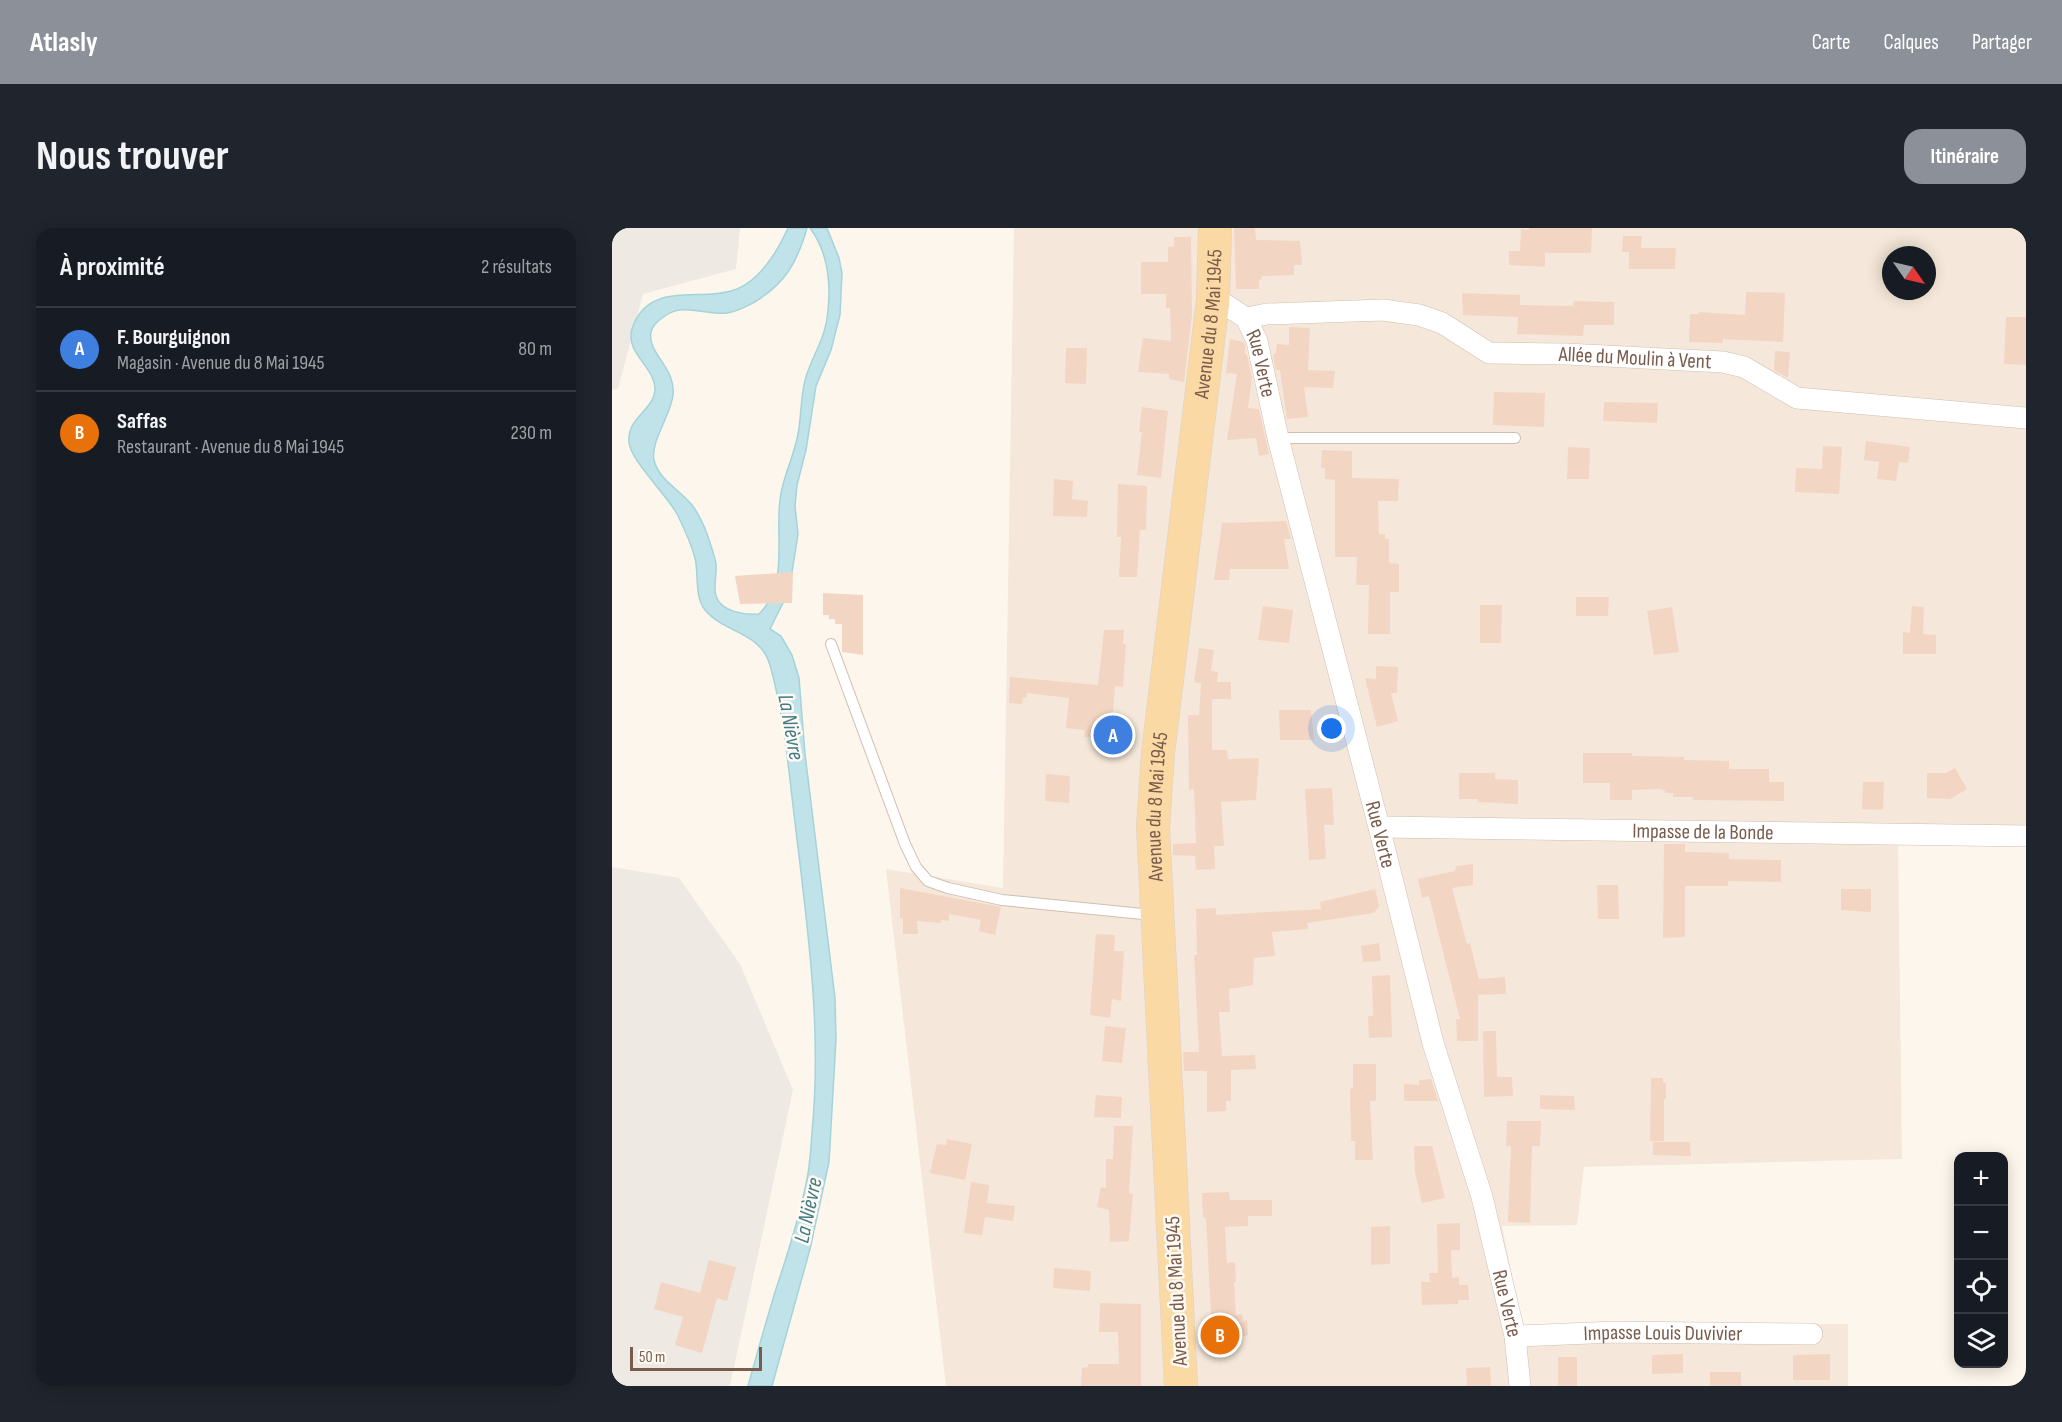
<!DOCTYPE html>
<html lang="fr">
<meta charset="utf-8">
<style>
:root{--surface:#171b24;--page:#20242c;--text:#f1f3f6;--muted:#9ea1a6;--line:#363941;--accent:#8c9099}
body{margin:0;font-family:"Sofia Sans Condensed",sans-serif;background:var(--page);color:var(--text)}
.controls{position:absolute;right:18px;bottom:18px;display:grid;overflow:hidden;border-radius:12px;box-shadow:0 3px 15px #0003}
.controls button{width:54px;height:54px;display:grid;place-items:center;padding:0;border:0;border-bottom:2px solid var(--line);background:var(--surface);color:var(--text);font:30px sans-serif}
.compass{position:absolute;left:1270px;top:18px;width:54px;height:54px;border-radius:50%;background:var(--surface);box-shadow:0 3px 15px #0003;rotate:124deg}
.scale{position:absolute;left:18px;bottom:15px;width:132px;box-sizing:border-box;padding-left:6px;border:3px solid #7a5c4d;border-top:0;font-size:16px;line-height:21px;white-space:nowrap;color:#7a5c4d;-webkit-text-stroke:4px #fffaf3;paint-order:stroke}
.you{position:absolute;left:720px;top:501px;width:21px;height:21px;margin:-15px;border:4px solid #fff;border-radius:50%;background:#1a73e8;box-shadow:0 0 0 9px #1a73e833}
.badge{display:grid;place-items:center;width:39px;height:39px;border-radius:50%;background:var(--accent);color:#fff;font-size:20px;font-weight:700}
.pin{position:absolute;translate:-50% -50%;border:3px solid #fff;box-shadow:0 2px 6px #0006}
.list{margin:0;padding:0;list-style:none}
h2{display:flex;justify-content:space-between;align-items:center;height:78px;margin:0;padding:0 24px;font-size:26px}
h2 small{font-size:20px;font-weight:400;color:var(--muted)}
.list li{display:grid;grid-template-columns:39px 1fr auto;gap:18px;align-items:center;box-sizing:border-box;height:84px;padding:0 24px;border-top:2px solid var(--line)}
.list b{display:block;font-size:22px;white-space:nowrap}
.list p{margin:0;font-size:20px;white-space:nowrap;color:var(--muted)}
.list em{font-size:20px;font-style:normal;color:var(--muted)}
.icon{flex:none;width:33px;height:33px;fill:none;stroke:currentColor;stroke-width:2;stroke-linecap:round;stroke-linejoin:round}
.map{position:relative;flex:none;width:1414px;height:1158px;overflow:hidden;border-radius:18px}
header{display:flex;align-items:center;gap:36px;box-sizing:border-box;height:84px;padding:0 30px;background:var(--accent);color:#fff}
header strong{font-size:28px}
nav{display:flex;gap:33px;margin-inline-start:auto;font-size:21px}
.intro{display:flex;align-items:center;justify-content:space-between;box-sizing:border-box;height:144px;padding:0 36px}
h1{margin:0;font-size:42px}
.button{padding:15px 27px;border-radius:18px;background:var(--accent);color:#fff;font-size:21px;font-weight:700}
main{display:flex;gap:36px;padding:0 36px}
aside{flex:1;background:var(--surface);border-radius:18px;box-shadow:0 3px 15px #0003}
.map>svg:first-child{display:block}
</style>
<header>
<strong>Atlasly</strong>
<nav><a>Carte</a><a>Calques</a><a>Partager</a></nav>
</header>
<div class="intro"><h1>Nous trouver</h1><a class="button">Itinéraire</a></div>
<main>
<aside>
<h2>À proximité<small>2 résultats</small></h2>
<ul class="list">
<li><span class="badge" style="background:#3f7fe0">A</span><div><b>F. Bourguignon</b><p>Magasin · Avenue du 8 Mai 1945</p></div><em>80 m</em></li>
<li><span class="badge" style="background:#e8710a">B</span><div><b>Saffas</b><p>Restaurant · Avenue du 8 Mai 1945</p></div><em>230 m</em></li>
</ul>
</aside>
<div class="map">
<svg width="1414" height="1158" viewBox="0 0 1414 1158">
<rect width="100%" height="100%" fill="#fdf6ec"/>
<path fill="#f5e8da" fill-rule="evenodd" d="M402,0H1414V614L1286,612L1290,931L972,939L965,997L890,998L910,1098L1236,1096V1158H334L274,641L391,660ZM1279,27H1315V63H1279Z"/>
<g fill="#efe9e4">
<polygon points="0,0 128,0 124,41 31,66 6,161 0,162"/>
<polygon points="0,639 67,650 128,736 181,862 118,1158 0,1158"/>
</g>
<path fill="#bfe3e8" stroke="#a5d3da" stroke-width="1.5" d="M176,0H195C185,35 173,56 141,75C133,79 124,84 115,85C93,88 70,73 50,90C45,94 40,98 39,104C35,126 64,139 61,167C59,187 38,214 42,232C46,251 68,262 80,277C89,289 95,304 99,318C101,324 103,330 104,336C105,346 101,358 104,368C109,384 133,387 147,386C177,357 163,309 168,272C170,250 182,229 186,206C190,186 188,162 196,143C204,121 214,108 216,83C219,54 216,24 198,0H215L227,30L230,45L228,87L219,122L204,158L194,222L185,257L183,278L186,306L177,363L158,401L169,408L180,427L187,450L193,526L223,770L224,811L217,934L198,1021L160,1158H136C145,1126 154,1093 164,1061C176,1025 188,988 195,951C198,936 199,920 200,904C210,804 196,702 184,603C177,547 173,491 158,437C149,404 112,405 93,382C82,368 87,346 83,330C79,315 72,300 65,286C55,267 18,232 17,214C15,189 42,182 43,162C43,138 13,126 20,101C36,51 89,75 125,61C149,51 166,22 176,0Z"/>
<g fill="#f3d5c3">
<polygon points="622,0 643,0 644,12 688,13 690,37 682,37 682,47 650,48 650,51 647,52 647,61 624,61"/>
<polygon points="917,0 980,0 979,25 933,25 933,39 897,37 897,23 908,23 909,1 917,2"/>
<polygon points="1011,8 1030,8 1029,20 1064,20 1063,41 1017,41 1017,24 1010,24"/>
<polygon points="562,9 579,9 580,87 572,154 557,151 557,146 526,144 531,110 559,113 558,80 554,80 554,66 529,66 529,34 556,34 556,19 562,18"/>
<polygon points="1134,64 1173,65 1171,114 1111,111 1111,115 1077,114 1078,86 1087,86 1087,84 1133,87"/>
<polygon points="850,65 908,67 908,77 961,78 962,73 1002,74 1002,97 972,97 971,108 905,106 906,89 851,87"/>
<polygon points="1394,89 1414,89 1414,137 1392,136"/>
<polygon points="677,99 698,100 696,142 723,143 721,160 692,159 696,189 675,191 668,142 664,142 661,129 662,125 664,125 665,116 677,117"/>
<polygon points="618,111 631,114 633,117 633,126 635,127 640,150 636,180 647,181 657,226 647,228 644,210 615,212 625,146 614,145"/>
<polygon points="454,120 475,120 474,156 453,155"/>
<polygon points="1163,123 1178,124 1176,150 1162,142"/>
<polygon points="882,164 933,165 932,199 881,197"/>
<polygon points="992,174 1046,175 1045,195 991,193"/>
<polygon points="530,179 556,183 549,250 525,247 530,204 527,204"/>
<polygon points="1254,213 1298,219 1296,235 1287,234 1284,253 1265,251 1267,234 1252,232"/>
<polygon points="1211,218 1230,219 1227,266 1183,264 1184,240 1210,241"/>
<polygon points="956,219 978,220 977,251 955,251"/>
<polygon points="710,222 740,223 740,250 787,251 786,273 766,273 767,306 773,306 773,311 777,311 777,335 787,336 787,364 778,364 778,406 756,406 757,357 744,357 745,329 723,329 723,252 713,251 713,240 709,240"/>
<polygon points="442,251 461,253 460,271 476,273 475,289 441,288"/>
<polygon points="506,256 535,258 534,302 528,302 525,349 507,349 509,309 505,309"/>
<polygon points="674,293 679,311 672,311 677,341 618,341 617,352 602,352 610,295"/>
<polygon points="181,344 180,375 128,376 123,348"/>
<polygon points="211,365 251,367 251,427 230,424 230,396 223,396 223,391 217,391 217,387 211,387"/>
<polygon points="964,369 997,369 996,388 964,388"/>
<polygon points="868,377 890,377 889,415 868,415"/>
<polygon points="651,378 681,382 677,415 646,412"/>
<polygon points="1300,378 1312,379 1311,406 1324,407 1324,426 1291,426 1291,404 1298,405"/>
<polygon points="1060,379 1067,424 1042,427 1035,383"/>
<polygon points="492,402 512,402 511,416 514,416 511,459 503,458 498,522 483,521 484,510 472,509 473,502 454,500 457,470 415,465 414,470 411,470 410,476 397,475 398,449 486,457"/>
<polygon points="587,420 602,422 599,443 606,444 605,454 619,454 619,471 600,471 600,522 615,522 616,531 647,530 644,572 609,574 612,618 602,618 603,641 584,642 583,628 561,627 561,616 584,615 582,561 577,562 576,487 587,487 589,455 582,454"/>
<polygon points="764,438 786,439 785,465 779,465 786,493 765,499 753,450 764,451"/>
<polygon points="667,482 699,482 702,512 668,512"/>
<polygon points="971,525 1020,525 1020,528 1072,529 1072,532 1117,533 1117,541 1157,541 1157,554 1172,554 1172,573 1081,572 1081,569 1061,569 1061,565 1053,565 1053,563 1049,561 1020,562 1020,572 998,572 998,555 971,555"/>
<polygon points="1343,540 1355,561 1338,571 1315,570 1315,545 1334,545"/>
<polygon points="847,545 883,545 883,551 906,552 906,576 866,574 866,571 847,571"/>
<polygon points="434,546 458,548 457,575 433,573"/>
<polygon points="1251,554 1272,554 1271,582 1250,581"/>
<polygon points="720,560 722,597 712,597 714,631 697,632 693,561"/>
<polygon points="1052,616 1073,616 1073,624 1117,625 1117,631 1169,632 1169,654 1116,653 1116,658 1073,658 1073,709 1051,710"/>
<polygon points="861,636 861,657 840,660 855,716 858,715 867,751 893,749 894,766 866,767 866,813 845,813 844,791 848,791 817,668 810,670 806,651 843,643 844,638"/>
<polygon points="985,657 1006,657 1007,691 986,691"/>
<polygon points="288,660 389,679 383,707 367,703 369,692 337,686 337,693 329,692 329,695 305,693 306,706 291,706 291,690 288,690"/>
<polygon points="763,661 767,678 762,685 695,695 696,701 660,704 663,728 642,730 641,757 617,761 618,784 607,784 610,828 643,827 644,841 619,842 619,873 614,873 614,883 595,884 595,843 572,843 571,824 587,824 582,727 585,727 584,681 604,680 604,687 709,681 708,674"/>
<polygon points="1229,661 1259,661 1259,684 1229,682"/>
<polygon points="484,706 503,707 502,723 512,723 509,773 500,771 498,790 478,787"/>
<polygon points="767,715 769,733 751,734 749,718"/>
<polygon points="778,747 780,809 757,810 756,788 761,788 760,748"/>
<polygon points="493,798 514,800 510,835 490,833"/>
<polygon points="871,803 884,803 885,849 900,849 901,868 872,869"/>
<polygon points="741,836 764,836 764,873 758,873 761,932 743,932 743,913 739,913 738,861 741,860"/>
<polygon points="1039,850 1051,850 1051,855 1054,855 1054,871 1052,871 1052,913 1038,913"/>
<polygon points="819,851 826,873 792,873 792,856 807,857 807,852"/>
<polygon points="484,867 510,869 509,890 482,889"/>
<polygon points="928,867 962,868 963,882 928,881"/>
<polygon points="895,893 929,893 928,918 920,918 918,995 896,994 899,918 894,918"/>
<polygon points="502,898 521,898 517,965 521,966 517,1013 498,1014 497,982 485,979 489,959 494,960 494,931 501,931"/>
<polygon points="335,911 360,916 353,952 318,945 325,916 334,917"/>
<polygon points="1041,914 1078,914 1079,928 1041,927"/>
<polygon points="802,918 820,918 833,970 810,975 803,944"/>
<polygon points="359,954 377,957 375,975 403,978 401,993 373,989 370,1007 352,1005"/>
<polygon points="617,964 618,972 660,972 660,988 636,988 636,998 613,999 615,1035 623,1034 624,1054 622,1054 624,1087 630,1086 631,1093 635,1092 636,1107 619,1111 619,1125 601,1127 594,990 591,990 590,965"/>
<polygon points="848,995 848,1022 839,1022 840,1050 847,1049 847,1057 856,1057 857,1072 846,1072 846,1076 810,1077 809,1054 818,1054 817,1045 826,1045 825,996"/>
<polygon points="778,998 778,1036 759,1037 759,999"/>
<polygon points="97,1032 124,1039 115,1073 105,1070 90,1125 63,1117 71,1089 42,1081 49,1054 88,1065"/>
<polygon points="442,1040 479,1043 478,1063 441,1060"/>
<polygon points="488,1075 529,1076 529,1158 469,1158 470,1140 476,1139 476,1136 507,1136 506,1104 487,1104"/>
<polygon points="1071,1126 1071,1145 1040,1146 1040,1127"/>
<polygon points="1218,1126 1218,1152 1181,1152 1181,1127"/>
<rect x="946" y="1129" width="19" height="29"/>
<polygon points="878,1139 879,1158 855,1158 854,1140"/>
<rect x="1098" y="1144" width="31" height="14"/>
</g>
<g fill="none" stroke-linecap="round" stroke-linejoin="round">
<g stroke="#d1beb0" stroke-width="12">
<g id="lane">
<polyline points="666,210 903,210"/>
<polyline points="219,416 293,616 304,639 316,653 336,660 390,672 541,687"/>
</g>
</g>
<g stroke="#d1beb0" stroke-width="22">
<g id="street">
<path id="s1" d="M601,72L614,77L634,90L645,113L666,210L767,599L821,815L870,969L903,1108L908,1158"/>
<path id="s2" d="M634,90L655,86L771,82L807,87L830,95L877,125L954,126L1111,134L1132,139L1185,170L1414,190"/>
<path id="s3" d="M767,599L1414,608"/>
<path id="s4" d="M903,1108L1003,1104L1200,1106"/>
</g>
</g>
<g stroke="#dad1cd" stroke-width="34">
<g id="primary">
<path id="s5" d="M569,1158L541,599L546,525L601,72L603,0"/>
</g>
</g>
<use href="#lane" stroke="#fff" stroke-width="10"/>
<use href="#street" stroke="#fff" stroke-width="21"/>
<use href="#primary" stroke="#fbd9a5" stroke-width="33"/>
</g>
<g text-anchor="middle" stroke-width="5" stroke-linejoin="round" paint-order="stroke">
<g font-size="21" fill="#7a5c4d" stroke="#fffaf3">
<text dy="7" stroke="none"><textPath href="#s5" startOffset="1066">Avenue du 8 Mai 1945</textPath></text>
<text dy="7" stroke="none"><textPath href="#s2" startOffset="400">Allée du Moulin à Vent</textPath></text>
<text dy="7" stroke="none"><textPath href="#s1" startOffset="86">Rue Verte</textPath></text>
<text dy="7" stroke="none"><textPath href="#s5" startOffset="580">Avenue du 8 Mai 1945</textPath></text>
<text dy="7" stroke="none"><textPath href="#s3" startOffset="324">Impasse de la Bonde</textPath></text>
<text dy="7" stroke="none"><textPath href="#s1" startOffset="572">Rue Verte</textPath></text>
<text transform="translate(564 1063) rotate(-93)" y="7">Avenue du 8 Mai 1945</text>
<text dy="7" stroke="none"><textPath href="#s1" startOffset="1058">Rue Verte</textPath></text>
<text dy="7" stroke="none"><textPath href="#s4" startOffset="148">Impasse Louis Duvivier</textPath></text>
</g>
<g font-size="22" font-style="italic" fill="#437c86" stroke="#fffaf3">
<text transform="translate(180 499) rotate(80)" y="8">La Nièvre</text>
<text transform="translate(195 982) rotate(-78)" y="8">La Nièvre</text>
</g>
</g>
</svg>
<div class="controls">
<button>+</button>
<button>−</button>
<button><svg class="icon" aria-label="locate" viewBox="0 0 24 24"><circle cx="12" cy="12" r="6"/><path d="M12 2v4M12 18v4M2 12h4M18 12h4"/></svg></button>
<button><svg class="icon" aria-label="layers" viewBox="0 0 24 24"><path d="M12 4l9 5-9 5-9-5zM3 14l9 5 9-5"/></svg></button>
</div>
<svg class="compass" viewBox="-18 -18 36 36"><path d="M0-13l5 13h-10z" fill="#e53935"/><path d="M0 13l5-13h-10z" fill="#9ea1a6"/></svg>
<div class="scale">50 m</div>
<div class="you"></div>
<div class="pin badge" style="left:501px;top:507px;background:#3f7fe0">A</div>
<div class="pin badge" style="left:608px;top:1107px;background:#e8710a">B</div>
</div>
</main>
